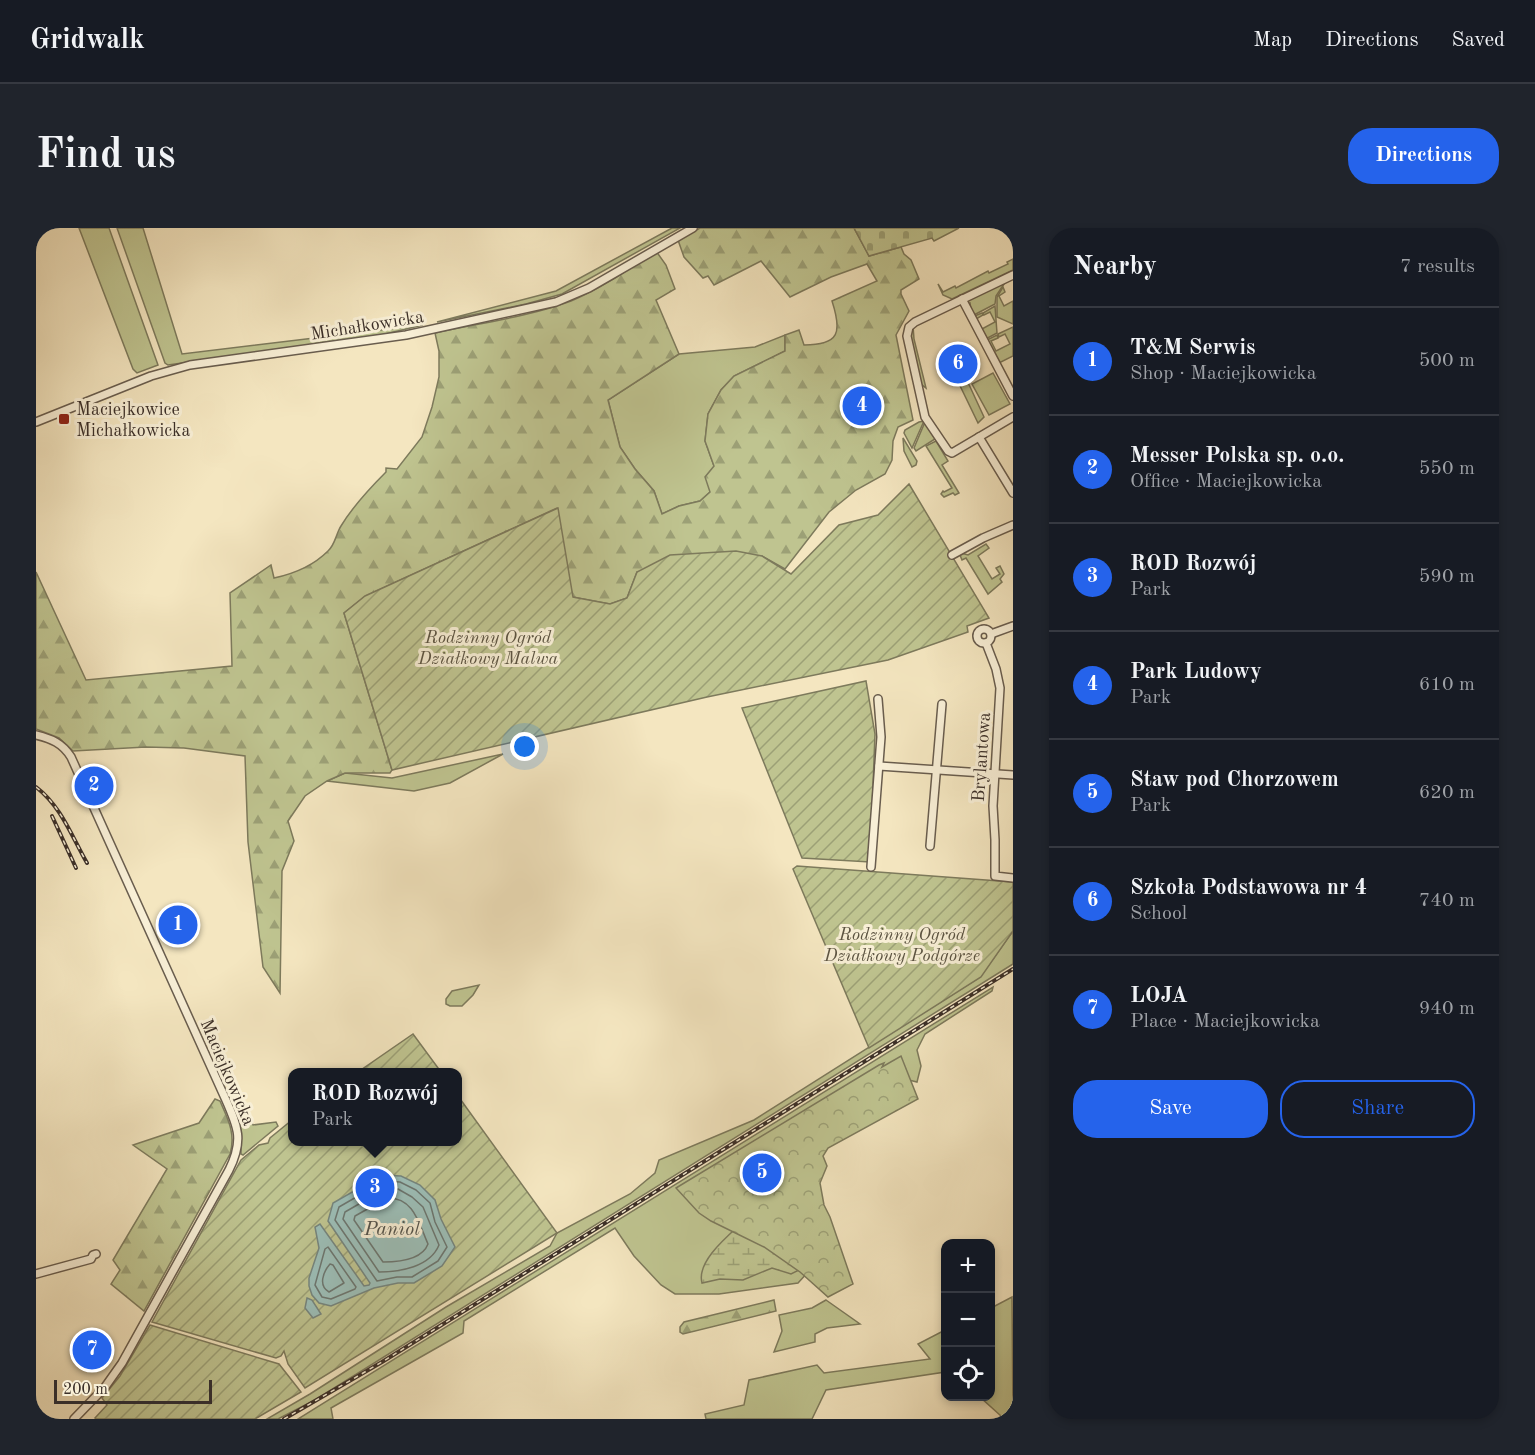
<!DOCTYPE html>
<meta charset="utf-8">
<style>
:root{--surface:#171b24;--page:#20242c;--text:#f1f3f6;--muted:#9ea1a6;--line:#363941;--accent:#2563eb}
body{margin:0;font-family:"Old Standard TT",serif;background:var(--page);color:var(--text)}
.controls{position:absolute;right:18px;bottom:18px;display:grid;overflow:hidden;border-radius:12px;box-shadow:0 3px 9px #0003}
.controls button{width:54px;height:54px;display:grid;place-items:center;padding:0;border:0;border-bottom:2px solid var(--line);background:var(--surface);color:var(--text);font:30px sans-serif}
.scale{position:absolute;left:18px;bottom:15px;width:158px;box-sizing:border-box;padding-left:6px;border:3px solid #3b2f28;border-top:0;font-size:16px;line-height:21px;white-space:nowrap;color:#3b2f28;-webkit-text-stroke:4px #f8efd6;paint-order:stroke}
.you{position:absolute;left:489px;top:519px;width:21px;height:21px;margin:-15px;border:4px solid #fff;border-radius:50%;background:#1a73e8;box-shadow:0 0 0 9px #1a73e833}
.badge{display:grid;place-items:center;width:39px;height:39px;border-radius:50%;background:var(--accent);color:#fff;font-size:20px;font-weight:700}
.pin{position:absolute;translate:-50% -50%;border:3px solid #fff;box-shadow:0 2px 6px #0006}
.popup{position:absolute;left:252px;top:840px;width:174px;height:78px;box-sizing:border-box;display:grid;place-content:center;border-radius:12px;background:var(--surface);filter:drop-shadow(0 2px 4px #0005);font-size:20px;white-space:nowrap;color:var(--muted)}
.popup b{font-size:22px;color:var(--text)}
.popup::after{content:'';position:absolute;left:50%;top:100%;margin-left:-12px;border:12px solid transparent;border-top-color:var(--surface)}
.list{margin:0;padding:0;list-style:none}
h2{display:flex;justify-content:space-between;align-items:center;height:78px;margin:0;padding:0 24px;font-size:26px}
h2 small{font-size:20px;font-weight:400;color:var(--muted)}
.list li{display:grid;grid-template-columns:39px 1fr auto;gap:18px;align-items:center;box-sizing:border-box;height:108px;padding:0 24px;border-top:2px solid var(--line)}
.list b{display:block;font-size:22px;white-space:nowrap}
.list p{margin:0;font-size:20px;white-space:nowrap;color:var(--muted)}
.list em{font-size:20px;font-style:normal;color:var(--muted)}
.actions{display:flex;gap:12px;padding:18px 24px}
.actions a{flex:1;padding:14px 0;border:2px solid var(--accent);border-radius:24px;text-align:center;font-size:21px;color:var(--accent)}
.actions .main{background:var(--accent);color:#fff}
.icon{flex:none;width:33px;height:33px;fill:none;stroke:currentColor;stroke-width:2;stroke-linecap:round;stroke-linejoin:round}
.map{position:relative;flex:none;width:977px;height:1191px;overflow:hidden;border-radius:24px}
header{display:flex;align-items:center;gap:36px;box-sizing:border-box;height:84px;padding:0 30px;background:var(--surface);border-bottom:2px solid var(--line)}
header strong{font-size:28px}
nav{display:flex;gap:33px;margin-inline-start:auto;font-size:21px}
.intro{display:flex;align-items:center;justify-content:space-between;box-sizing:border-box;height:144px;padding:0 36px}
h1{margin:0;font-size:42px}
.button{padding:15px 27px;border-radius:24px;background:var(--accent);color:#fff;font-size:21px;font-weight:700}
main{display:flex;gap:36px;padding:0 36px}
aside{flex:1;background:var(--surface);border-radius:24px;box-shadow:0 3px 9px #0003}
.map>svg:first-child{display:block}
</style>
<header>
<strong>Gridwalk</strong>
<nav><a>Map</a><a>Directions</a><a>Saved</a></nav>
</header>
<div class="intro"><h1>Find us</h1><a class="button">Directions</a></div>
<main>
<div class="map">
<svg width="977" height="1191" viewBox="0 0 977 1191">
<defs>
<pattern id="forest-firs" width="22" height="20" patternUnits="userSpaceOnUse" patternTransform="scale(1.5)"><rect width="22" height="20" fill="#bfc490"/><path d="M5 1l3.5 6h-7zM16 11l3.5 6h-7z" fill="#9ca076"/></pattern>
<pattern id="wetland-marsh" width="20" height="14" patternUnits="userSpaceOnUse" patternTransform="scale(1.5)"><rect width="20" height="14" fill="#bfc490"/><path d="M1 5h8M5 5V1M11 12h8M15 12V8" fill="none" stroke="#9ca076"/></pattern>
<pattern id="cemetery-stones" width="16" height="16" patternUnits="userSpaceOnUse" patternTransform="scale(1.5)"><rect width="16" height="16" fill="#bfc490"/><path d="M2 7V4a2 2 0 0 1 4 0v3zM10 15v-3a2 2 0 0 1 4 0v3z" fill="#9ca076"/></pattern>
<pattern id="park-crowns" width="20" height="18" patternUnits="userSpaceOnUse" patternTransform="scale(1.5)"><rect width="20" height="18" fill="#bfc490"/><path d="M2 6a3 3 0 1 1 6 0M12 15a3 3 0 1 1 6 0" fill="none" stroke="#9ca076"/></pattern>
<pattern id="garden-furrows" width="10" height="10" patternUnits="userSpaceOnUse" patternTransform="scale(1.5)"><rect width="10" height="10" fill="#bfc490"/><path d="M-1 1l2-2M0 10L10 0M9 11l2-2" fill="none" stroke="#9ca076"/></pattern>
</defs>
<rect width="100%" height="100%" fill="#f4e6c0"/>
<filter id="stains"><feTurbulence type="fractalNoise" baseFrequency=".00333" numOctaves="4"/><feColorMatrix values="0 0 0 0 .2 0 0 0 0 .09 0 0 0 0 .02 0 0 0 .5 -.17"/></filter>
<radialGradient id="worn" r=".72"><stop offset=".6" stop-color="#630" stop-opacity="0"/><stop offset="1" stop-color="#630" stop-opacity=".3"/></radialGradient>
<g fill="#bfc490" stroke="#7d7a5c" stroke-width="1.5">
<polygon points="43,0 73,0 122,137 101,145 97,141"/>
<polygon points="81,0 107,0 146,126 387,97 345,107 132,137 129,135"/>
<polygon points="636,0 644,0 526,66 490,76 401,94 520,63"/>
<polygon points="977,31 977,42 916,71 907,67 902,56 907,64 919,58 920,60 952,43 953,45 972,36 971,34"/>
<polygon points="970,53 960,68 959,76 936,88 934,75 930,76 933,71"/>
<polygon points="967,59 969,64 963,68 968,78 977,73 977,96 961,89 961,69"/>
<polygon points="959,78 961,105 948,112 936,89 946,85 947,87 940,91 946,101 959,94 954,84 948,87 947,85"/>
<polygon points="877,98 878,111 890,160 885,156 873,111"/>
<polygon points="977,99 977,128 961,136 949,113 961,107 962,110 955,113 960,123 974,116 969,106 963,109 962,106"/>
<polygon points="749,107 749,123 698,148 685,162 672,186 669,213 678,238 674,264 664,273 643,278 626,286 618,263 599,241 584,219 572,172 643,126 719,119"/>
<polygon points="923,135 948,189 942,195 915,139"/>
<polygon points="957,145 974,176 953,187 936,156"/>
<polygon points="888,193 876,220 868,205 869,202 883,194"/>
<polygon points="889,194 899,211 880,223 878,220"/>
<polygon points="867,210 881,233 880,237 876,239 868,223"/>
<polygon points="900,213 912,233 906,237 923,265 919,267 917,265 908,269 905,266 907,263 908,264 916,260 890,218"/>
<polygon points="950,316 953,320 942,328 956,351 964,346 960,340 964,338 968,346 964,351 966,354 952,366 930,330 926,332 924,327 925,325 932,327"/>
<polygon points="467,526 414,555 378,563 291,553 309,545 356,550"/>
<polygon points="977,703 977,736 279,1172 242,1191 231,1191 274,1166 410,1079 514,1018 521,1005 594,966 619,945 623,932 718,892 944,749"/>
<polygon points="443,757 437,767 426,778 414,778 410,776 410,771 416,763"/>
<polygon points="957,759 956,763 889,806 881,822 885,838 881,854 873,852 673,954 784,1031 762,1055 683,1066 639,1066 625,1057 598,1028 579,1000 428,1093 427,1105 295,1180 297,1191 262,1191"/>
<polygon points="201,864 217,897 240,894 242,898 207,927 205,926 205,903 193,870"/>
<polygon points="976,1069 977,1191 962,1191 965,1188 944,1169 954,1168 955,1080"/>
<polygon points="790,1072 824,1096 791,1100 779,1106 779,1114 738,1124 746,1103 743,1087 776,1080"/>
<polygon points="909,1102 909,1144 790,1162 776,1191 670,1191 669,1186 708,1177 713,1152 781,1137 788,1145 894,1131 882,1116"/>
</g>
<g fill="url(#forest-firs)" stroke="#7d7a5c" stroke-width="1.5">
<path d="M664,0H818L833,28L865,19L868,26L875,32L883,51L865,62V66L873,83L860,107L877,192L862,199L857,213L856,232L849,246L820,262L793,284L749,341L726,328L601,344L591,370L574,376L536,369L521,280L330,368L308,385L356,542L354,545H309L291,553L269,568L252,593L258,613L246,643L244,765L227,739L212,614L209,528L148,520L110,519L37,523L23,510L0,501V344L50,452L196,438L194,365L235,337L238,350C257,346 278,337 292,323C299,317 300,306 305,298C317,278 333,261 350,244V240L361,241L386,209L396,179L403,149V123L399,105C444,95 492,89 535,73C565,61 593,41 620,23L630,37L639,61L620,72L643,126L572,172L584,219L599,241L618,263L626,286L643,278L664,273L674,264L669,249L678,238L669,213L672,186L685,162L698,148L749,123V107L763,102L768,117C804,117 806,104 796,73L841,53L831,36L795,49L754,69L725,33L678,57L672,48L667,50L648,29L642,12Z"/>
<path d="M179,871L184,873C192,891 200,906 194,926L108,1083L75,1056L84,1042L77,1032L131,941L97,917L163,895Z"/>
<polygon points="738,1072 740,1083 647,1106 644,1104 644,1099 648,1094"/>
</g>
<path fill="url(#wetland-marsh)" stroke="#7d7a5c" stroke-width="1.5" d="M708,993L769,1039L755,1046L736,1040L707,1052L684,1051L666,1055C660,1033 693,1007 708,993Z"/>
<polygon fill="url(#cemetery-stones)" stroke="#7d7a5c" stroke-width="1.5" points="818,0 923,0 898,13 896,10 833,28"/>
<polygon fill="url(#park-crowns)" stroke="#7d7a5c" stroke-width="1.5" points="865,828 882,871 792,920 787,928 791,938 784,955 788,977 794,989 817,1056 792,1069 764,1044 728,1019 675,993 663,985 640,960 843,837 848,835 846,839"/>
<g fill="url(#garden-furrows)" stroke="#7d7a5c" stroke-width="1.5">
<polygon points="873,256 953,390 931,398 932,404 852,432 671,469 356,542 308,385 329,368 522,280 537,369 574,376 591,370 601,344 634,327 700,323 726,328 755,346 803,297 842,287"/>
<polygon points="830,453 839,506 834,634 766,630 706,480"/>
<polygon points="761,638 977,654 977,703 945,749 833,820 757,641"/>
<polygon points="377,806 405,844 322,844"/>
<polygon points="422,868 521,1005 269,1160 252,1136 248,1123 245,1128 240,1130 116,1094 205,932 223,917 232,915 234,910 256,892 256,914 422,914"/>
<polygon points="114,1097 243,1136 265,1164 219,1191 60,1191 59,1190 71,1177 66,1170 84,1148"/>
</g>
<g fill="#9cbeb7" stroke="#75857e" stroke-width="1.5">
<polygon points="346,947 365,948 384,957 399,972 405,991 419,1019 406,1038 378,1055 362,1055 338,1060 295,1078 283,1075 276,1067 273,1058 273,1050 283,1020 279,999 284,996 328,1058 333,1057 334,1055 292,993 297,975"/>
<polygon points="271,1070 276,1072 285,1086 277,1090 269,1080"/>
</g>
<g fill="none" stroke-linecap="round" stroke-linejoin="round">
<g stroke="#6c7670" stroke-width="1.5">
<polygon points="348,953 364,954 380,962 394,975 399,994 411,1019 402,1033 376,1049 361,1049 341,1053 299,992 303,979"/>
<path d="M349,961H362L376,969L387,979L403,1017C394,1039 364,1044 343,1044L307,991L309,984Z"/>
<path d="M351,970C378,969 383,996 392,1016C386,1032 361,1034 347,1034L318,992L319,988Z"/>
<polygon points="292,1019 320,1059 319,1061 295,1071 286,1069 279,1057 289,1021"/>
<path d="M294,1036L297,1037L308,1055L293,1064C282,1058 287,1044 294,1036Z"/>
</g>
<g stroke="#695d4e" stroke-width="10">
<g id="minor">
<polyline points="977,47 879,94 873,99 871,108 889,189 912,223 916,225 977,189"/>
<polyline points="926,71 977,168"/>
<polyline points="0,194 115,148 154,137 370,107 520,74 553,60 657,0"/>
<polyline points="943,209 977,265"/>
<polyline points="916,327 947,310 977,297"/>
<circle cx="948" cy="408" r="7"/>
<polyline points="955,406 977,398"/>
<polyline points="950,415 960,441 964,460 957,578 959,612 959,648 977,650"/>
<path d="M0,507C16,511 26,515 35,529L189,870C202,899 208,912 193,942L86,1135L69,1159L38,1191"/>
<polyline points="843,538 977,547"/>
<polyline points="894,618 906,476"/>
<polyline points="835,639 845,509 842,471"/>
<polyline points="0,1046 55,1031 57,1027 60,1026"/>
</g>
</g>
<use href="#minor" stroke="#f8efd6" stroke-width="7"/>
<g stroke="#3b2f28" stroke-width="4">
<g id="rail">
<path d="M0,559C25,578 36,609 51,635"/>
<polyline points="16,588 40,640"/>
<polyline points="248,1191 346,1134 977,741"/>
</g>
</g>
<use href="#rail" stroke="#f8efd6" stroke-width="1.5" stroke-dasharray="4.5" stroke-linecap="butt"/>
</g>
<rect fill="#8f2418" stroke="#f8efd6" stroke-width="2" x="22" y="185" width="12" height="12" rx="3"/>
<g text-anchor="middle" stroke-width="6" stroke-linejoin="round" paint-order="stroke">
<g font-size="18" fill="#3b2f28" stroke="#f8efd6">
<text transform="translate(331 97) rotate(-9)" y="6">Michałkowicka</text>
<text transform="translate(945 529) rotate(-86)" y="6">Brylantowa</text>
<text transform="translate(192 844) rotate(67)" y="6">Maciejkowicka</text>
</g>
<g font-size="18" fill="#3b2f28" stroke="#f8efd6" text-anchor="start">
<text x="40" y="187">Maciejkowice<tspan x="40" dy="21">Michałkowicka</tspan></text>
</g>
<g font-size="18" font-style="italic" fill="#5c5442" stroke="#f8efd6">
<text x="452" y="415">Rodzinny Ogród<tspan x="452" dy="21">Działkowy Malwa</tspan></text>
<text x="866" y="712">Rodzinny Ogród<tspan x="866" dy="21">Działkowy Podgórze</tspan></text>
</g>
<g font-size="20" font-style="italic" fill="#53534c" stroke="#f8efd6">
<text x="356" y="1007">Paniol</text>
</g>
</g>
<rect width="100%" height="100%" filter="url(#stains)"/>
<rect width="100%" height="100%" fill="url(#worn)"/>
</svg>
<div class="controls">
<button>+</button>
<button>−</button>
<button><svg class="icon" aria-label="locate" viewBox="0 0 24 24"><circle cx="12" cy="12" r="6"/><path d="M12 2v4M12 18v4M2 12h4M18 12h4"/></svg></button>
</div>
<div class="scale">200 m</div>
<div class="you"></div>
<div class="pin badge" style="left:142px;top:697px">1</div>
<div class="pin badge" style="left:58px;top:558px">2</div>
<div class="pin badge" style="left:339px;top:960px">3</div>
<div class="popup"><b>ROD Rozwój</b>Park</div>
<div class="pin badge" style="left:826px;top:178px">4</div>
<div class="pin badge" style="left:726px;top:945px">5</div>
<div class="pin badge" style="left:922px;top:136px">6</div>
<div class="pin badge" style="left:56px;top:1122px">7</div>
</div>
<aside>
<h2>Nearby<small>7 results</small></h2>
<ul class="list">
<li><span class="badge">1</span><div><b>T&amp;M Serwis</b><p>Shop · Maciejkowicka</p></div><em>500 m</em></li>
<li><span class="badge">2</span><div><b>Messer Polska sp. o.o.</b><p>Office · Maciejkowicka</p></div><em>550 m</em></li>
<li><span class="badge">3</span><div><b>ROD Rozwój</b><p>Park</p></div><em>590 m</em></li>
<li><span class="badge">4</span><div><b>Park Ludowy</b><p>Park</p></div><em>610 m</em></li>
<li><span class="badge">5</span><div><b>Staw pod Chorzowem</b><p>Park</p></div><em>620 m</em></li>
<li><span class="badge">6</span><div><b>Szkoła Podstawowa nr 4</b><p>School</p></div><em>740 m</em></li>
<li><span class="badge">7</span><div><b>LOJA</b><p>Place · Maciejkowicka</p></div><em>940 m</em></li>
</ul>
<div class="actions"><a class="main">Save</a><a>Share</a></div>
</aside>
</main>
